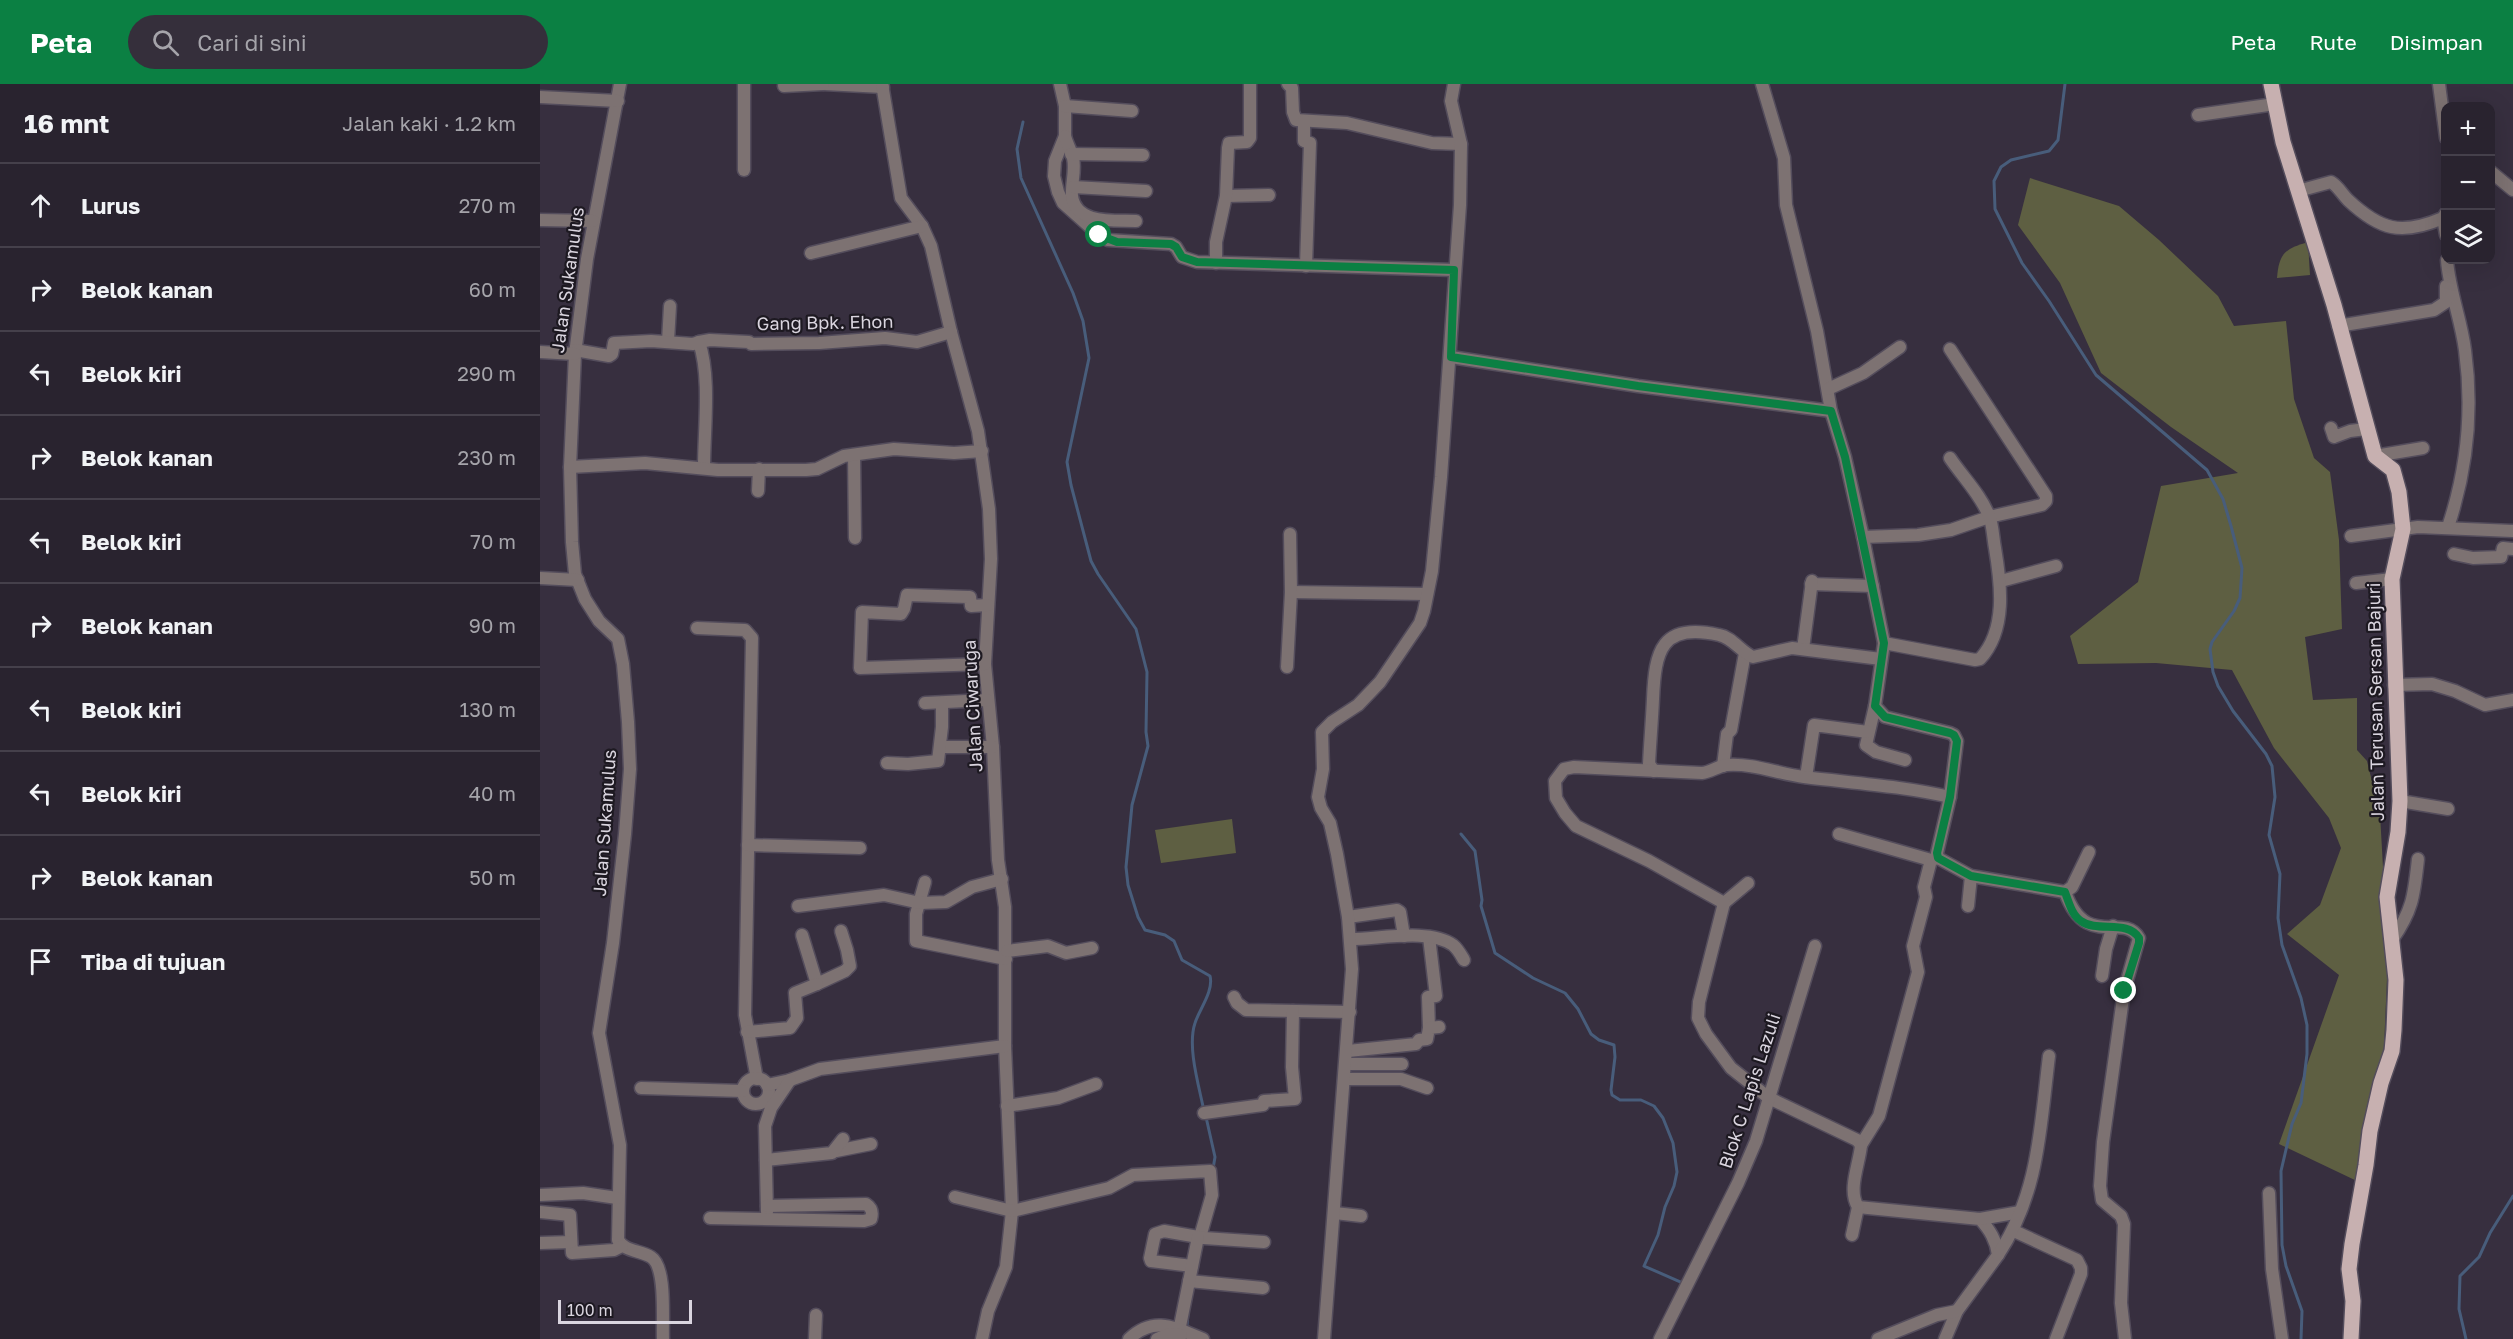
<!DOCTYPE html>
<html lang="id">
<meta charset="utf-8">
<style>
:root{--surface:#29232f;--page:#352f3b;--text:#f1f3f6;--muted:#a5a4aa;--line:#45404b;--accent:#0b8043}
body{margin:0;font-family:"Golos Text",sans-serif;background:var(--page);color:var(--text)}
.controls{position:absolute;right:18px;top:18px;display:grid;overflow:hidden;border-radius:12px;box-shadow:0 6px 24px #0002}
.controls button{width:54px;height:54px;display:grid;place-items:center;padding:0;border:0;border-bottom:2px solid var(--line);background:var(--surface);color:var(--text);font:30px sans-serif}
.scale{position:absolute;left:18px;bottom:15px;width:134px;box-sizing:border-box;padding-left:6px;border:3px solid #dad5df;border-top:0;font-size:16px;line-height:21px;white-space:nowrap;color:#dad5df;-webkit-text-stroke:4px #1d1921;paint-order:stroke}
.stop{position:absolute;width:18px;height:18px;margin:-14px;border:4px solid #0b8043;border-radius:50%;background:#fff}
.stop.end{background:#0b8043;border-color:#fff;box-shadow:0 2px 6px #0008}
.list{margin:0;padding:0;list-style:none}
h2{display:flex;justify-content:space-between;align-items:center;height:78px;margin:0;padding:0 24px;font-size:26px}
h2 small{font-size:20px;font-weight:400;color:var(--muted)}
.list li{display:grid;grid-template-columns:39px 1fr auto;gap:18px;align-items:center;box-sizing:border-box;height:84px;padding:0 24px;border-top:2px solid var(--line)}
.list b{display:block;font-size:22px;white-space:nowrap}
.list em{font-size:20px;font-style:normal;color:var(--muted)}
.icon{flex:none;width:33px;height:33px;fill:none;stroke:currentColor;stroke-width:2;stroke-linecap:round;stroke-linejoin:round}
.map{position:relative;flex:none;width:1973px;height:1255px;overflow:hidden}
header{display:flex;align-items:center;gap:36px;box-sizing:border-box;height:84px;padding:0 30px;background:var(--accent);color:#fff}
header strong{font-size:28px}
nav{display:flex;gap:33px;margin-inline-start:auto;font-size:21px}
.search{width:420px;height:54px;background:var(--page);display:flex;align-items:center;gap:15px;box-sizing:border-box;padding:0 21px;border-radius:33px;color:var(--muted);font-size:22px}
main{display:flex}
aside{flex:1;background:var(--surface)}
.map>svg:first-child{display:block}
</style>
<header>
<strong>Peta</strong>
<div class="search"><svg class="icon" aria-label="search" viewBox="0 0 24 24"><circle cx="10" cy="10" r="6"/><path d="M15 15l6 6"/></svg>Cari di sini</div>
<nav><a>Peta</a><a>Rute</a><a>Disimpan</a></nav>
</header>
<main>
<aside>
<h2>16 mnt<small>Jalan kaki · 1.2 km</small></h2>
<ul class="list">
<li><svg class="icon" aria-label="ahead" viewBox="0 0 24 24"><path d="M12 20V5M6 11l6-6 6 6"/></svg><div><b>Lurus</b></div><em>270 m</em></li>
<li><svg class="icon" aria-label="right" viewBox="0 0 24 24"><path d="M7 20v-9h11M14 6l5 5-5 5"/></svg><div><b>Belok kanan</b></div><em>60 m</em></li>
<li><svg class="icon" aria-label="left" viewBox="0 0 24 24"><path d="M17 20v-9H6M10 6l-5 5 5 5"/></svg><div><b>Belok kiri</b></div><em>290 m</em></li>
<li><svg class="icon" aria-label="right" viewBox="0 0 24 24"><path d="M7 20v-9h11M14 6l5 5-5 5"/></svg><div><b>Belok kanan</b></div><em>230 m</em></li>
<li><svg class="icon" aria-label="left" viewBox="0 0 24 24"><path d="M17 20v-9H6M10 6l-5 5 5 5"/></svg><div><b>Belok kiri</b></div><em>70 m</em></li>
<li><svg class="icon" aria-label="right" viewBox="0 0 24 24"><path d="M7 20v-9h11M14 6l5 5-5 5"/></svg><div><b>Belok kanan</b></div><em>90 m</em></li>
<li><svg class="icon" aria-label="left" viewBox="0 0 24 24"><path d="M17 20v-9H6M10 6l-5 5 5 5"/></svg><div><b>Belok kiri</b></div><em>130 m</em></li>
<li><svg class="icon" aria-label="left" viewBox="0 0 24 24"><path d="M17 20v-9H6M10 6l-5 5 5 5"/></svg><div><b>Belok kiri</b></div><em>40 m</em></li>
<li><svg class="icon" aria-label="right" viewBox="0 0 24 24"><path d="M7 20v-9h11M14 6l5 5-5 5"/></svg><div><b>Belok kanan</b></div><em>50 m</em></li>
<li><svg class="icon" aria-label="arrive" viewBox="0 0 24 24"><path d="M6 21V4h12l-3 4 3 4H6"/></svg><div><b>Tiba di tujuan</b></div></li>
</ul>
</aside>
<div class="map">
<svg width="1973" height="1255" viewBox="0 0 1973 1255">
<rect width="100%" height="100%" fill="#372f3f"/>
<g fill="#5e5f42">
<polygon points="1490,94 1579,122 1619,156 1678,212 1694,242 1746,237 1754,315 1774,374 1790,388 1799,456 1802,545 1765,553 1773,616 1817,614 1817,666 1827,677 1840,730 1848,872 1844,963 1819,1098 1739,1060 1799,891 1747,850 1780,821 1801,764 1789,734 1734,664 1692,586 1616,579 1538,580 1530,552 1598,498 1621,402 1698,389 1631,343 1561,289 1520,199 1478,141"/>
<path d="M1768,158L1770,191L1737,194C1739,169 1745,165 1768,158Z"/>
<polygon points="692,735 696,769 621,779 615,746"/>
</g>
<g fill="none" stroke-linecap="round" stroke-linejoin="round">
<g stroke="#485d7b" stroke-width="3">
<polyline points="1525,0 1518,56 1509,67 1471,76 1461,83 1454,97 1455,125 1482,179 1509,217 1556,291 1667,386 1683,415 1691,442 1702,484 1700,514 1694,527 1672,558 1670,565 1673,588 1678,602 1693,627 1726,670 1732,682 1735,713 1729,751 1740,790 1738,834 1742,861 1761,914 1767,941 1767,970 1761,1019 1752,1040 1741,1087 1742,1161 1746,1182 1762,1227 1761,1255"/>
<path d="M483,38L477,65L481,94L533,209L543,237L549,274L527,378L531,401L551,477L558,490L596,545L607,588L606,648L608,662L592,721L586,783L588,801L598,833L605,846L625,851L634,857L642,876L670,892C674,907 659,926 655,939C647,963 659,1002 664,1027"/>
<polyline points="921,750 935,767 942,816 941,822 955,869 993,894 1025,909 1038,925 1051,950 1059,956 1074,961 1075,973 1071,1006 1072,1011 1080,1016 1101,1016 1114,1022 1123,1034 1133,1059 1137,1088 1134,1102 1125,1123 1118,1151 1104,1182 1143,1199"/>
<polyline points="666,1033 675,1073 673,1085"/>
<polyline points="648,1230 647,1241 649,1244"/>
<polyline points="1926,1255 1919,1225 1920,1192 1939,1173 1950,1149 1973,1112"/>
</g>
<g stroke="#544d5c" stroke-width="15">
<g id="minor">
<path d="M80,0L47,175L35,270L30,383L32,458L35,490L45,515L59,537L78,555L83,580L88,638L90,685L85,750L73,859L59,949L80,1061L78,1156C85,1168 100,1166 111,1173C127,1183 122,1237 123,1255"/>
<polyline points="204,0 204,86"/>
<polyline points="284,0 343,3"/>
<polyline points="342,0 361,114 382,142 391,162 411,248 438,347 449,425 451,475 445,580 453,663 458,776 465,823 465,962 472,1127 466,1183 448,1227 442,1255"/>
<polyline points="520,0 525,22 525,52 515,77 514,92 518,108 523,119 559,151 568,156 631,160 636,163 642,173 657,178 914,186"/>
<polyline points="748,0 752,4 753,28 756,36 807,39 892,59 921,60"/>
<path d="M1222,0L1244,74L1246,121L1277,247L1291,327L1305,373L1323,453L1344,559L1335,622L1345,633L1410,649L1414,651L1417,657L1410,713L1397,769L1398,774L1431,792L1525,808C1546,867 1583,827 1599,854L1584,907L1563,1058L1560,1102L1562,1116L1581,1132L1584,1140L1581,1219L1585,1255"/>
<polyline points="1899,0 1906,54"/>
<polyline points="244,2 283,0"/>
<polyline points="0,13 78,17"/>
<polyline points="525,22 592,27"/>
<polyline points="1658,31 1735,20"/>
<polyline points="764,37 764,57 770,59 766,182"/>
<path d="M525,52C527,60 531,66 533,74C536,86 531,100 532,112C536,141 574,136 596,137"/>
<polyline points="531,70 603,71"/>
<polyline points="1950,87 1973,106"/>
<polyline points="533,103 606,107"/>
<path d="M1758,107L1791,98C1798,102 1802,110 1808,116C1840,146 1861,152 1903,134L1906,129"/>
<polyline points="686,112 729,111"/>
<polyline points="1903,134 1906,151"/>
<polyline points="0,136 53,137"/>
<polyline points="271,169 382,142"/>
<path d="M1907,176C1909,206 1921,235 1925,266C1933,325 1927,386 1908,443"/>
<polyline points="676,179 676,158 686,112 688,64 689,59 707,58 710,54 710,0"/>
<polyline points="1798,242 1894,226 1906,218 1906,202"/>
<polyline points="128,257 130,222"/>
<polyline points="159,258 170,256 209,258 211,260 279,259 345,254 377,258 411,248"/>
<path d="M35,266L69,272L72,270L74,259L111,257L153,260L159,258C171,293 164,346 164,383"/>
<polyline points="0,268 35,270"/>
<polyline points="911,273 1098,302 1291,327"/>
<polyline points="1288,305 1323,289 1360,263"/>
<polyline points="1791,344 1794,353 1810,347 1826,345"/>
<polyline points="314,371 315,454"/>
<polyline points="1835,372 1883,364"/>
<polyline points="30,383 105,379 178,386 266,386 277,385 304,372 354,365 414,369 442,367"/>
<polyline points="218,407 219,385"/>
<polyline points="1811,452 1878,443 1973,447"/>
<polyline points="1323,453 1378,451 1411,446 1449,433 1502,421 1506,417 1506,412 1410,265"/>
<polyline points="1914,470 1933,474 1961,473 1963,464 1973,465"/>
<polyline points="0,494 38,496"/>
<polyline points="1461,497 1516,482"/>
<polyline points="1816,499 1852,495"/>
<polyline points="1271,500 1333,502"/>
<polyline points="751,508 887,510"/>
<polyline points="157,544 205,546 212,554 205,931 217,995"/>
<path d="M1344,559L1435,576L1440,575C1467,546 1461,500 1455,464C1453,454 1453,441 1449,432C1441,411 1422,392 1410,374"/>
<polyline points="1263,565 1272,497"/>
<polyline points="445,580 320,584 322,528 361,530 364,525 367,511 428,513 430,513 431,522 448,521"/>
<polyline points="747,583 751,508 750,450"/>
<polyline points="1854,601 1892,600 1915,607 1945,621 1973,616"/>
<polyline points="385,619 447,616"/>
<polyline points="1335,622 1326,661 1336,668 1365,676"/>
<polyline points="401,663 453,663"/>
<polyline points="347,679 368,680 398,677 402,643 402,619"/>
<polyline points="1183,682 1187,650 1191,646 1205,569"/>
<path d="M1114,687L1109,680C1110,659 1112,637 1113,615C1115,567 1121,538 1179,551C1192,553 1201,568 1213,573L1252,564L1341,575"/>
<polyline points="1266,693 1274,641 1328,648"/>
<polyline points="1860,717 1908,725"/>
<polyline points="1299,750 1391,776"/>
<polyline points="208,761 320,764"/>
<polyline points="385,798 376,830 376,857 466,875"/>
<polyline points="1525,808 1532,803 1549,768"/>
<polyline points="1184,819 1208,799"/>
<polyline points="258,822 344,811 380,819 406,818 432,803 462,795"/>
<polyline points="1428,822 1431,792"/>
<polyline points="808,833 857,826 860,828 864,852"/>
<polyline points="262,851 277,900 305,887 310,882 307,866 301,847"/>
<polyline points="889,853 896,912 888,913 889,944"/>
<path d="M811,855C839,855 890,844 913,861C918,865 921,871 924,876"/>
<path d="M1852,856C1873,826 1874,811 1878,775"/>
<polyline points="467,867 508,862 526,869 552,864"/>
<polyline points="1562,892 1566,865 1573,842"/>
<polyline points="694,913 697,919 706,926 810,928"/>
<polyline points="207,948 250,944 257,934 255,909 277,900"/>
<polyline points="808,967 876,960 879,956 887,955 889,944 899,943"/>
<polyline points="806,980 862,980"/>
<circle cx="216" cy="1007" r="13"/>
<polyline points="806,995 861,995 887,1004"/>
<polyline points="227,1001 250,996 280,985 465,962"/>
<polyline points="101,1004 203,1007"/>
<polyline points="467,1022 518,1014 556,1000"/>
<polyline points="664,1029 723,1021 724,1017 755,1015 752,983 753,927"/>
<polyline points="1321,1061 1339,1032 1378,888 1373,862 1386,813 1384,803 1391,776 1398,774"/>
<polyline points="296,1067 331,1060"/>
<polyline points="226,1076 292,1069 303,1055"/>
<polyline points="1729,1109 1732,1185 1742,1255"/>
<polyline points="0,1111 43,1109 77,1114"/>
<polyline points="415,1113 472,1127 569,1104 593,1091 670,1087 672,1111 660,1153"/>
<path d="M1318,1123L1440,1135C1450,1146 1456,1156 1458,1171L1417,1227L1405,1255"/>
<polyline points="0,1128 30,1131 32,1169 74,1166 82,1162"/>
<polyline points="227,1128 225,1042 231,1024 250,996"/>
<polyline points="795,1129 821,1132"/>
<path d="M170,1134L324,1137L331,1135C333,1128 332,1124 326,1120L227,1122"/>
<polyline points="1440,1135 1480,1128"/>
<polyline points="1474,1147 1537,1176 1541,1184 1541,1190 1516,1255"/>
<path d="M1312,1151L1318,1123C1307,1106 1320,1078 1321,1061L1317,1056L1229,1014L1191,984L1166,950L1158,934L1159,918L1184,819L1109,777L1036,742L1025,729L1016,714L1015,697L1024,685L1034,683L1162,689C1171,688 1178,682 1187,681C1213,679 1239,690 1264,693C1313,699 1362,702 1410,713"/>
<polyline points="0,1159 31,1158"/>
<path d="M1458,1171C1499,1109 1500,1045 1509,972"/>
<polyline points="652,1182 611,1177 610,1174 615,1150 624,1147 664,1154 724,1158"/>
<polyline points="649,1197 723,1204"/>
<polyline points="639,1247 658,1153"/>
<polyline points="275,1255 276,1231"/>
<path d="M589,1255C614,1231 635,1244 663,1255"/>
<polyline points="617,1255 629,1250 641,1251"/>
<polyline points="784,1255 812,885 808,833 797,770 790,739 781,724 778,713 783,685 782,648 792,638 818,621 840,598 880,539 884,527 892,487 901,393 920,121 921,60 911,17 914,0"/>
<polyline points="1120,1255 1198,1099 1216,1057 1275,862"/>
<polyline points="1338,1255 1397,1231 1417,1227"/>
</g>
</g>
<g stroke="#544d5c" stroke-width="18">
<polyline id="major" points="1731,0 1743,58 1794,221 1835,372 1853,386 1859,408 1863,445 1852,495 1860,717 1858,748 1847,813 1856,896 1854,946 1852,967 1841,999 1830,1047 1826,1081 1812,1160 1809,1185 1813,1217 1811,1255"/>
</g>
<use href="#minor" stroke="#7d7272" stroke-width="12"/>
<use href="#major" stroke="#c7b0b0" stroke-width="15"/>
</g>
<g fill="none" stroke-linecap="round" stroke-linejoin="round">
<path stroke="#0b8043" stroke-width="8" d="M559,151L577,158L631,160L636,163L642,173L657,178L914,186L911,273L1098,302L1291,327L1305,373L1344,559L1335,622L1345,633L1410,649L1414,651L1417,657L1410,713L1397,769L1398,774L1431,792L1525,808C1529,819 1532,831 1541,837C1557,849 1588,835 1599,854V859L1584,907"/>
</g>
<g text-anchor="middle" stroke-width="4.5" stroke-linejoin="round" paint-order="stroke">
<g font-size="18" fill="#dad5df" stroke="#1d1921">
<text transform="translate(28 196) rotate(-82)" y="6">Jalan Sukamulus</text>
<text transform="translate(285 239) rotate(-1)" y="6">Gang Bpk. Ehon</text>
<text transform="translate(1836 618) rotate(-91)" y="6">Jalan Terusan Sersan Bajuri</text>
<text transform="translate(433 622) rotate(-93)" y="6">Jalan Ciwaruga</text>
<text transform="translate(65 739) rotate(-86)" y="6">Jalan Sukamulus</text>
<text transform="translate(1210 1007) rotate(-72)" y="6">Blok C Lapis Lazuli</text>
</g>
</g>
</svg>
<div class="controls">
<button>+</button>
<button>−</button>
<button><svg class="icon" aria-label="layers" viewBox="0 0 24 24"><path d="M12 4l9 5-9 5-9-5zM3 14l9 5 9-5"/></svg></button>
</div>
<div class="scale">100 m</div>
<div class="stop" style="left:559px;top:151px"></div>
<div class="stop end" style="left:1584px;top:907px"></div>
</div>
</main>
